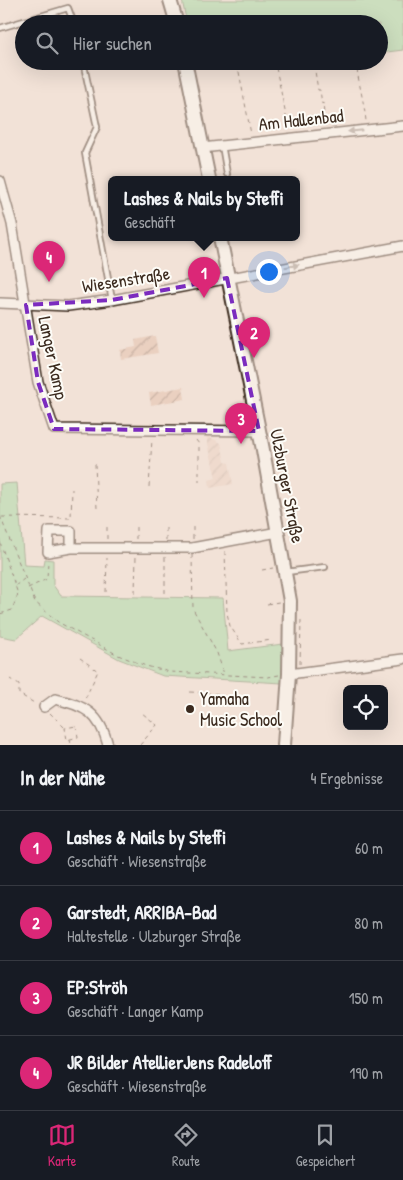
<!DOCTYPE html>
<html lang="de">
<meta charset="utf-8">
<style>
:root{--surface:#171b24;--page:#20242c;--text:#f1f3f6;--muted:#9ea1a6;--line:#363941;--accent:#db2777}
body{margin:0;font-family:"Patrick Hand",sans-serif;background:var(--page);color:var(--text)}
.controls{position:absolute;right:15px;bottom:15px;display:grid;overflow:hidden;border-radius:8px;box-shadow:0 5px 20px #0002}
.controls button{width:45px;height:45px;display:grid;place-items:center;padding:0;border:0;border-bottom:1px solid var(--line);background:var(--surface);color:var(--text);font:25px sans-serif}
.you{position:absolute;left:268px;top:271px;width:18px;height:18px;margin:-12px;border:4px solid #fff;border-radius:50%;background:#1a73e8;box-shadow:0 0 0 8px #1a73e833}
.badge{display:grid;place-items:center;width:32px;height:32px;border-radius:50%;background:var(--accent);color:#fff;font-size:16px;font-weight:700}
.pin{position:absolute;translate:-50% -41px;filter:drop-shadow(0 1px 2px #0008)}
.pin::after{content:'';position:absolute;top:26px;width:18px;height:15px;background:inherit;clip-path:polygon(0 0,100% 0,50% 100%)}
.popup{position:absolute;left:108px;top:176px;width:192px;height:65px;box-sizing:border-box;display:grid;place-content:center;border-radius:8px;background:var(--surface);filter:drop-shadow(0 1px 4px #0005);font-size:16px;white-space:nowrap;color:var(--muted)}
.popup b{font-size:19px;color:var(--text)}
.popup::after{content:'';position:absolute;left:50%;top:100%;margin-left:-10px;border:10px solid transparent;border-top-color:var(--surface)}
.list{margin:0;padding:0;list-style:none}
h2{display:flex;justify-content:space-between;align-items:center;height:65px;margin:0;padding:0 20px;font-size:21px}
h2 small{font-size:16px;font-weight:400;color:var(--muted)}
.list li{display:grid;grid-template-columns:32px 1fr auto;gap:15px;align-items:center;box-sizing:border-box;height:75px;padding:0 20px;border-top:1px solid var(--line)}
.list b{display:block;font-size:19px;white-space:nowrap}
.list p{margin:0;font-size:16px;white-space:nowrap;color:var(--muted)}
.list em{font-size:16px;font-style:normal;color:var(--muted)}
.icon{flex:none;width:28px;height:28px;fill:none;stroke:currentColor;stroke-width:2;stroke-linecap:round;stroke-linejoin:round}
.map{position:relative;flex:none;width:403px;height:745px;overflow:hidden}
.search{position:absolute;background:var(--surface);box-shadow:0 5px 20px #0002;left:15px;right:15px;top:15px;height:55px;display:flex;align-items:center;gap:12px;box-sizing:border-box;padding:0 18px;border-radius:28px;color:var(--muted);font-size:19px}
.sheet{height:365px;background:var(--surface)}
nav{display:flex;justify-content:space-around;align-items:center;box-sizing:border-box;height:70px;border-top:1px solid var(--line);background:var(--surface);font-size:14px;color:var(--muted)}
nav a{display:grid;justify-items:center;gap:2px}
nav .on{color:var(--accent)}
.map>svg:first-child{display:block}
</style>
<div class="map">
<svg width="403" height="745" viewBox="0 0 403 745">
<defs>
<pattern id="industrial-furrows" width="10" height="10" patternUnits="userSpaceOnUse" patternTransform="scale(1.25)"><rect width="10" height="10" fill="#ead0c0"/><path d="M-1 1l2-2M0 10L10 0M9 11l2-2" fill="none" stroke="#cab3a5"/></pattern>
</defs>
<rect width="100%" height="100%" fill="#f2e2d7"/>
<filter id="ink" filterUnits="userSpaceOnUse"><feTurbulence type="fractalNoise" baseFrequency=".02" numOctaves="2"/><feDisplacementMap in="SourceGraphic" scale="10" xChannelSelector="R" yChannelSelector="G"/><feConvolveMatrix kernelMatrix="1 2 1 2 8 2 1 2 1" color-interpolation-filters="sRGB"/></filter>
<g filter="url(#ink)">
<g fill="url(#industrial-furrows)">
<polygon points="155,336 158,353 121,359 120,350 136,347 135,340"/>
<polygon points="183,387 185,399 151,405 149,393"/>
<polygon points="206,435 221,443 225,462 229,463 233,484 210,488 209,480 216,478"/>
</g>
<g fill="#9dd9a0" stroke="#6c825f">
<polygon points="182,0 403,0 403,50 379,53 379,24 187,24"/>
<polygon points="17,483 24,565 44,566 45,559 53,560 53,585 61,596 223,598 228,651 283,644 282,683 163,676 119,659 42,616 16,639 0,636 0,484"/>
</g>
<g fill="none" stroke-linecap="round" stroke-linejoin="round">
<g stroke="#3b2a1e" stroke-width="8">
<g id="service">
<polyline points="0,28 68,8 74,24"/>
<polyline points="83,61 97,127 85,153 112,300"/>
<polyline points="222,145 227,174"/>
<polyline points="286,572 325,567"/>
</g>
</g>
<g stroke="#3b2a1e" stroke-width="12">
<g id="minor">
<polyline points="202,148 403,126"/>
<polyline points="0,181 12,224 38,382 54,429 259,431"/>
<polyline points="0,303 68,306 112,300 403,246"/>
<polyline points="71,548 71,531 49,531 48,552 71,548 192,548 278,532"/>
<polyline points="289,674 403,659"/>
<path d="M44,707L55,699C85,705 100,714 108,745"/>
</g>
</g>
<g stroke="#3b2a1e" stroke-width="16">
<g id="secondary">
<polyline points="170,0 177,24"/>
<polyline points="185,61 209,179"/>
<polyline points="220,237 263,450 290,601 289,674 284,745"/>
</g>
</g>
<g stroke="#3b2a1e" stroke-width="1" stroke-dasharray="4 4" stroke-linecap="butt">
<path d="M356,61C358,82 364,101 366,121"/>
<polyline points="314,65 318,90 320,90 322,104 323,103 325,126"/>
<polyline points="276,68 289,130"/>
<polyline points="239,72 251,134"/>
<polyline points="196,440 199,444 199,482"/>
<polyline points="95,464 97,509"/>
<polyline points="149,487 152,439"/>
<polyline points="0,516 35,602 58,622 118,655 146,666 170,672 268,677 279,675"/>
<polyline points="2,517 71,518 72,489"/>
<polyline points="107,539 107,525"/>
<polyline points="136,539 136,524"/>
<polyline points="193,539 193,525"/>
<polyline points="166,540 166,525"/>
<polyline points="0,542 18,594 12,610 0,614"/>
<polyline points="225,551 227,613 230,626 242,644 272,640"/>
<polyline points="192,555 193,609 217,653 224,674"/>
<polyline points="262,570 273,568"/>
<polyline points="15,586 24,579"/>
<polyline points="28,588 47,579 48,561"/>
<polyline points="106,592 107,558"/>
<polyline points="135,593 136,556"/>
<polyline points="165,593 165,557"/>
<polyline points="267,604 279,602"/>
<polyline points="80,658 98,671 85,699"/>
<polyline points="300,664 301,620"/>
<polyline points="10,679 19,685 19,694 36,704"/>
<polyline points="190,692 222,694"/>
<polyline points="50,713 65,728"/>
<polygon points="76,726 78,737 67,740 65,728"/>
<polyline points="70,739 71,745"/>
<polyline points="140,745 157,725 142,713"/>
</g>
<use href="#service" stroke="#fdfcf7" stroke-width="4.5"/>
<use href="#minor" stroke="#fdfcf7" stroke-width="9"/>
<use href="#secondary" stroke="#fdfcf7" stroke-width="12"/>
</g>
<defs><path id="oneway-solid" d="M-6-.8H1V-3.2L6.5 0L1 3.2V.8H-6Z" transform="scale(1.25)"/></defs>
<g fill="#9c938a">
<use href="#oneway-solid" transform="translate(355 131) rotate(174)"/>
<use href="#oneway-solid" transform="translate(292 266) rotate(-10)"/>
</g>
</g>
<path d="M0 0H403V745H0ZM227,278L259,431L54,429L38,382L26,305L112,300Z" fill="#f2e2d7" fill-opacity=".55" fill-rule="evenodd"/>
<path fill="none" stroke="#7b2cbf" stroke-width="4" stroke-dasharray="10 6" stroke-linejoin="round" d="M227,278L259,431L54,429L38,382L26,305L112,300Z"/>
<circle fill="#3b2a1e" stroke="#fdfcf7" stroke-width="2" cx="190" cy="709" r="5"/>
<g text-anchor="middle" stroke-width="4" stroke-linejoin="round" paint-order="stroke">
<g font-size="18" fill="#3b2a1e" stroke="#fdfcf7">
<text transform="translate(301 120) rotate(-6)" y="6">Am Hallenbad</text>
<text transform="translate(126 280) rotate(-9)" y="6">Wiesenstraße</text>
<text transform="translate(53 358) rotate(78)" y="6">Langer Kamp</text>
<text transform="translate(287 486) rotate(79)" y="6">Ulzburger Straße</text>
</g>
<g font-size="18" fill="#3b2a1e" stroke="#fdfcf7" text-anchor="start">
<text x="200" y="705">Yamaha<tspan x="200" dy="21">Music School</tspan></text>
</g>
</g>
</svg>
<div class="controls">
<button><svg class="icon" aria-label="locate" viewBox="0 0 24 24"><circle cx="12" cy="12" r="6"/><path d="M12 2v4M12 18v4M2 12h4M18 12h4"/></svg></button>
</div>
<div class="you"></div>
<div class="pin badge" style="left:204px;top:298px">1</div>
<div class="popup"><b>Lashes &amp; Nails by Steffi</b>Geschäft</div>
<div class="pin badge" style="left:254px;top:358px">2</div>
<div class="pin badge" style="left:241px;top:444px">3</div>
<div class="pin badge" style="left:49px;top:282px">4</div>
<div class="search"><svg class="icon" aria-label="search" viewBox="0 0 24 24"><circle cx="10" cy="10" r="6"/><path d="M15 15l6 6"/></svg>Hier suchen</div>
</div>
<section class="sheet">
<h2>In der Nähe<small>4 Ergebnisse</small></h2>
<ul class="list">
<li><span class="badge">1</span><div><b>Lashes &amp; Nails by Steffi</b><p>Geschäft · Wiesenstraße</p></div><em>60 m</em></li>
<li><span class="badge">2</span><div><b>Garstedt, ARRIBA-Bad</b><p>Haltestelle · Ulzburger Straße</p></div><em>80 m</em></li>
<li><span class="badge">3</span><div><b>EP:Ströh</b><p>Geschäft · Langer Kamp</p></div><em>150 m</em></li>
<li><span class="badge">4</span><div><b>JR Bilder AtellierJens Radeloff</b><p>Geschäft · Wiesenstraße</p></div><em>190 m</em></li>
</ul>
</section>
<nav>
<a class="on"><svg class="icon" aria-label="map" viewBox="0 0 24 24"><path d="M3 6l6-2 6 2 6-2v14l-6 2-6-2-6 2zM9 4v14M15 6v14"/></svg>Karte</a>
<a><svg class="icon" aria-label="directions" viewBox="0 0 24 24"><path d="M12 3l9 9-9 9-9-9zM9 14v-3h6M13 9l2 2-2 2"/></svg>Route</a>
<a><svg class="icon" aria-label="saved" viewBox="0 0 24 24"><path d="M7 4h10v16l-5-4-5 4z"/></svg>Gespeichert</a>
</nav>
